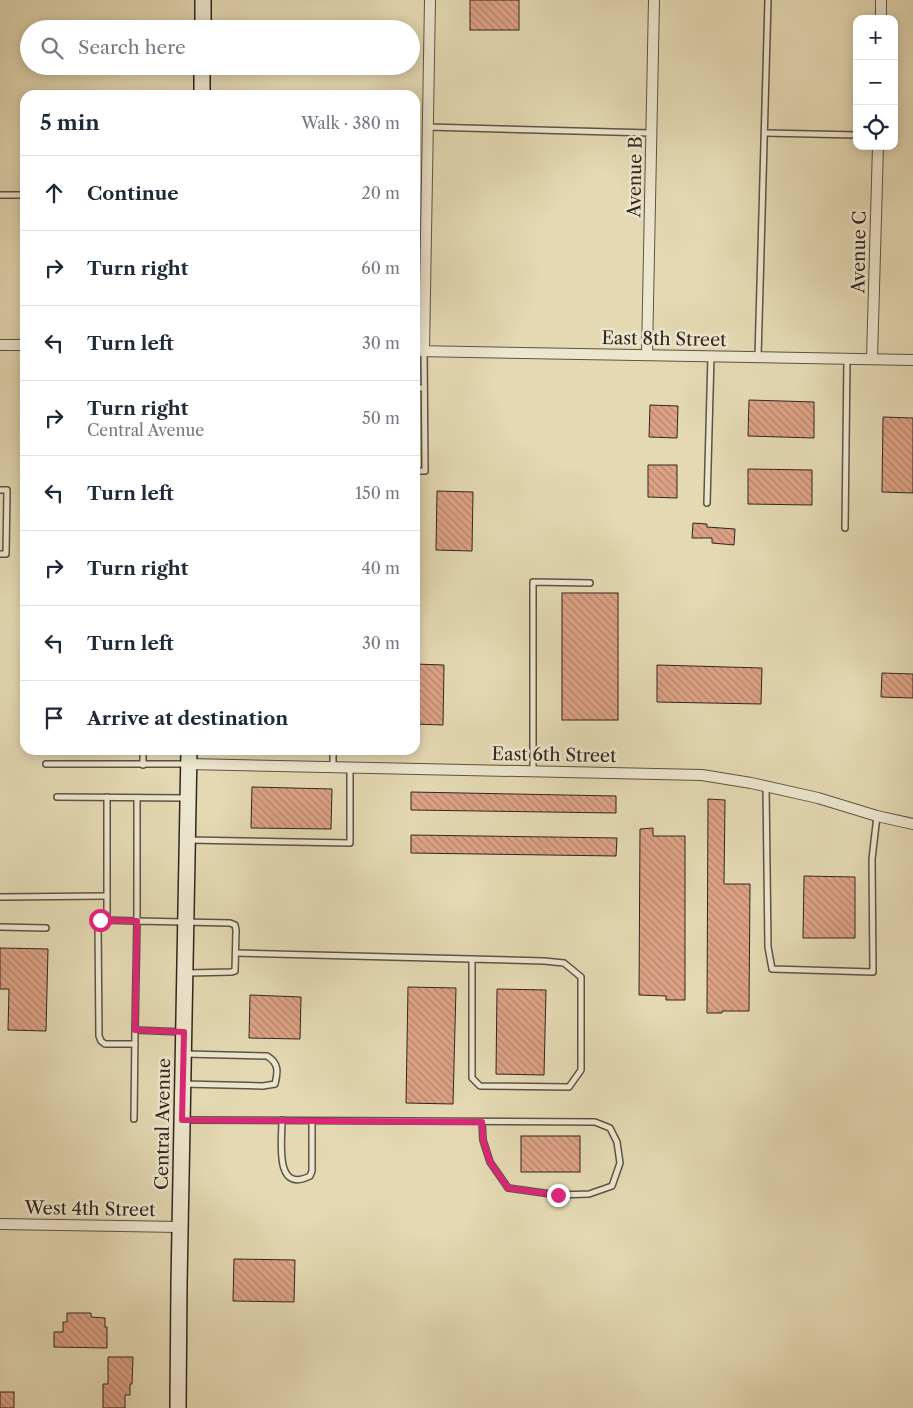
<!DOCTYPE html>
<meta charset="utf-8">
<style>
:root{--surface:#fff;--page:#f6f6f7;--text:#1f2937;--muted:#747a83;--line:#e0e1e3}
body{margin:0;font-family:"Libre Caslon Text",serif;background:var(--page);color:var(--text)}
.controls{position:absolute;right:15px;top:15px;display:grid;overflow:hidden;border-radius:10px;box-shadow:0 2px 12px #0003}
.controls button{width:45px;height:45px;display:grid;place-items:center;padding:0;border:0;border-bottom:1px solid var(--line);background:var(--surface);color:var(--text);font:25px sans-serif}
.stop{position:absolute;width:15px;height:15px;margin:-11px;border:4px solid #db2777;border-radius:50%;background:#fff}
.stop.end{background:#db2777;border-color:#fff;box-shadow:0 1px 5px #0008}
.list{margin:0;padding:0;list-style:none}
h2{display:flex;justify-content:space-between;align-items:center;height:65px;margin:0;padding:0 20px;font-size:21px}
h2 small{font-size:16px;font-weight:400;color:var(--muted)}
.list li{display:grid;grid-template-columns:32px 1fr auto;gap:15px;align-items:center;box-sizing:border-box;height:75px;padding:0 20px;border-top:1px solid var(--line)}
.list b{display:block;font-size:19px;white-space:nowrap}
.list p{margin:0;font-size:16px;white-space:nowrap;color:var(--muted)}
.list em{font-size:16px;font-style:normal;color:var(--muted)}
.icon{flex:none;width:28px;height:28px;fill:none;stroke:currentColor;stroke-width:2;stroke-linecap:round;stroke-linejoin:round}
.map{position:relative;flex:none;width:913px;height:1408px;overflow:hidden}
.search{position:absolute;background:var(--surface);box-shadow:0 2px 12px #0003;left:20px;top:20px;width:400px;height:55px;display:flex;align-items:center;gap:12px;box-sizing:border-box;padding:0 18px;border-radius:28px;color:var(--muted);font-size:19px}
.panel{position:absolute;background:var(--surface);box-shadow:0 2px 12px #0003;left:20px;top:90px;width:400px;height:665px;border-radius:15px}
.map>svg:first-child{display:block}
</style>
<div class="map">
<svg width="913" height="1408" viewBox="0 0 913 1408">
<defs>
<pattern id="building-back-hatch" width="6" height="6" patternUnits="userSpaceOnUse" patternTransform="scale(1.25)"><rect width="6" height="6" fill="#dda285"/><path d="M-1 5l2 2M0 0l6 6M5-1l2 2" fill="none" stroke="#b4846c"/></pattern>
</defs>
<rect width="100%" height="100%" fill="#e4d9b3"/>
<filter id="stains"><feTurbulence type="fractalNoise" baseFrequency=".004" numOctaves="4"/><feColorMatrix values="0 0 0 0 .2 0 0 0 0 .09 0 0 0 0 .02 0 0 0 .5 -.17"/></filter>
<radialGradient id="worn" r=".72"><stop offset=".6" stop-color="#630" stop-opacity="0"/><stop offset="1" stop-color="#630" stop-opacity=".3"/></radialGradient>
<g fill="url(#building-back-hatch)" stroke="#31261f">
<rect x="470" y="0" width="49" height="30"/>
<polygon points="749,400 814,402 814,438 748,436"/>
<polygon points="650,405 678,406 677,438 649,437"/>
<polygon points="883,417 913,418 913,493 882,492"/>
<polygon points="648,465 677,465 677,498 648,497"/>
<polygon points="748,469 812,470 812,505 748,504"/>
<polygon points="437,491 473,492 472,551 436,550"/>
<polygon points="693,523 707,524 707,527 735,529 734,545 712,543 712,538 692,538"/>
<rect x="562" y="593" width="56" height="127"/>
<polygon points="415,664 444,665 443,725 415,724"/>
<polygon points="657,665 762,668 761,704 657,702"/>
<polygon points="882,673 913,674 913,698 881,697"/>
<polygon points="252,787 332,789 331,829 251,828"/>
<polygon points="411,792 616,796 616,813 411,810"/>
<polygon points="708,799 725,800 724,884 750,884 749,1011 722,1011 722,1013 707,1013"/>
<polygon points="653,828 653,836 685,836 685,1000 666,1000 666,996 639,995 640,829"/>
<polygon points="411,835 617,838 616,856 411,853"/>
<polygon points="804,876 855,877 855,938 803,938"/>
<polygon points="0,948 48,949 46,1031 8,1030 9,989 0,989"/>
<polygon points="408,987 456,988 453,1104 406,1103"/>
<polygon points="497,989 546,990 544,1075 496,1074"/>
<polygon points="250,995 301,997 300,1039 249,1038"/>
<rect x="521" y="1136" width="59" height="36"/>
<polygon points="234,1259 295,1260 294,1302 233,1301"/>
<polygon points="67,1313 91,1313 91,1317 105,1318 105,1327 107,1327 107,1348 54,1347 54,1332 63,1332 63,1322 67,1322"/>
<polygon points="108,1357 133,1357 132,1384 130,1384 130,1395 125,1395 125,1408 103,1408 103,1384 108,1384"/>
<rect x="0" y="1392" width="14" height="16"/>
</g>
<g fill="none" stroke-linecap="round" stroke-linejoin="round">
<g stroke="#5e5344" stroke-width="8">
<g id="lane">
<polyline points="428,127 651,133"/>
<polyline points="765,133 857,135"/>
<polyline points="0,195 25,195"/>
<polyline points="758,357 768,0"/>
<polyline points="415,388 424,388"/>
<polyline points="415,471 425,471 424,351"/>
<polyline points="0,490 7,490 6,554 0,554"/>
<polyline points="707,503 711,356"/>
<polyline points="845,528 847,359"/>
<polyline points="333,750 333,767"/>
<polyline points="46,764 188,764"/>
<polyline points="143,765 143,750"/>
<polyline points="533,771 533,582 590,583"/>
<polyline points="766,787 768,947 772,969 873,972 872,859 877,816"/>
<polyline points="57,797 185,798"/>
<polyline points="188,840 350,843 350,767"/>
<polyline points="0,897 107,896"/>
<polyline points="107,920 107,797"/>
<polyline points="0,927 46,928"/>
<polyline points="236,953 544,961 564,963 581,977 581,1070 569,1087 480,1086 472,1078 472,959"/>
<polyline points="182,1032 135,1030 137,921 230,923 235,925 236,930 235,971 231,972 188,973"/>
<polyline points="135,1044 105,1044 101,1041 99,1036 98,924 98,921 101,920 137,921 137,798"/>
<path d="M184,1084L263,1086L275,1084C278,1072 279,1063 267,1056L186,1054"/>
<polyline points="134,1119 135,1030"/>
<polyline points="185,1120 595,1122 610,1128 617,1142 620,1163 612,1186 589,1194 558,1195 508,1188 490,1162 483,1140 482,1122"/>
<path d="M282,1120C282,1141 274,1194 310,1176L312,1171V1121"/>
</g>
</g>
<g stroke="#5e5344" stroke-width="12">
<g id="street">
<polyline points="881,19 881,0"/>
<polyline points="0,345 25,345"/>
<polyline points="415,351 913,360"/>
<polyline points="424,351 430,0"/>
<polyline points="647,354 654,0"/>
<polyline points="872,359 878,146"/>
<polyline points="189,764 702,775 751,783 818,798 877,816 913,824"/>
<polyline points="0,1224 180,1227"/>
</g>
</g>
<g stroke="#31261f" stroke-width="18">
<g id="secondary">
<polyline points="203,29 203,0"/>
<polyline points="202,95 202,66"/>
<polyline points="178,1408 179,1284 189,750"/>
</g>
</g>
<use href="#lane" stroke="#ede6ce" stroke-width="5"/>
<use href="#street" stroke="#ede6ce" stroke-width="10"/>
<use href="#secondary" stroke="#ede6ce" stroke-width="15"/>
</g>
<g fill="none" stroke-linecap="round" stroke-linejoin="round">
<polyline stroke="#db2777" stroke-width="6" points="100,920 137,921 135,1030 184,1032 182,1120 482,1122 483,1140 490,1162 508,1188 558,1195"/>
</g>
<g text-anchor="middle" stroke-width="5" stroke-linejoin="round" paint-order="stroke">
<g font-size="18" fill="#31261f" stroke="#ede6ce">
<text transform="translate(635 177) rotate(-89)" y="6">Avenue B</text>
<text transform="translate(859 252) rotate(-89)" y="6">Avenue C</text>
<text transform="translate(664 339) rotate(1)" y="6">East 8th Street</text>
<text transform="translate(554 755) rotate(1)" y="6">East 6th Street</text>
<text transform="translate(163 1124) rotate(-89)" y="6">Central Avenue</text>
<text transform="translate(90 1209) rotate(1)" y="6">West 4th Street</text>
</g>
</g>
<rect width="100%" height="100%" filter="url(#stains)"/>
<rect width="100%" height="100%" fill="url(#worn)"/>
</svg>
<div class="controls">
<button>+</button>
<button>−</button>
<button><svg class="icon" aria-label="locate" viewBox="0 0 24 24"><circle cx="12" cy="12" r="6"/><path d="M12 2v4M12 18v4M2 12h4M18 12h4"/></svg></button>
</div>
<div class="stop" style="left:100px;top:920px"></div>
<div class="stop end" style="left:558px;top:1195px"></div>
<div class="search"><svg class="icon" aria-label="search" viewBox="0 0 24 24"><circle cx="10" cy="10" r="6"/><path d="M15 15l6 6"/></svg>Search here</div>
<section class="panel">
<h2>5 min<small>Walk · 380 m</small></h2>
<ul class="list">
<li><svg class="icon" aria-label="ahead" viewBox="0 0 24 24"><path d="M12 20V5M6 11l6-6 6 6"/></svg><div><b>Continue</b></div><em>20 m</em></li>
<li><svg class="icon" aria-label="right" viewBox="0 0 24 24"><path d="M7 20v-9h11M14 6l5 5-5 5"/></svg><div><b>Turn right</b></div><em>60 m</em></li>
<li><svg class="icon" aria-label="left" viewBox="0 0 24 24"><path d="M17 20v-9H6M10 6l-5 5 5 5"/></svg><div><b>Turn left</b></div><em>30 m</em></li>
<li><svg class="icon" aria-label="right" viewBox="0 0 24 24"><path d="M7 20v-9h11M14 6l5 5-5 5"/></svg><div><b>Turn right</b><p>Central Avenue</p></div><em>50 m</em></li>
<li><svg class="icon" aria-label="left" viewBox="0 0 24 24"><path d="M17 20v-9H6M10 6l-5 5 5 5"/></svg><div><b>Turn left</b></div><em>150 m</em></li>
<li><svg class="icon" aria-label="right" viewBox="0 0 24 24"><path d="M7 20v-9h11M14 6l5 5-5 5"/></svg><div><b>Turn right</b></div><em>40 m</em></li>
<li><svg class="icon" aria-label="left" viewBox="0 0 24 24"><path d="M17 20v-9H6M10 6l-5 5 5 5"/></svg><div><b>Turn left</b></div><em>30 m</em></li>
<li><svg class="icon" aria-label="arrive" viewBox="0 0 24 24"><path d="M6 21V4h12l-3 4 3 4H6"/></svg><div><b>Arrive at destination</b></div></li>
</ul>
</section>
</div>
